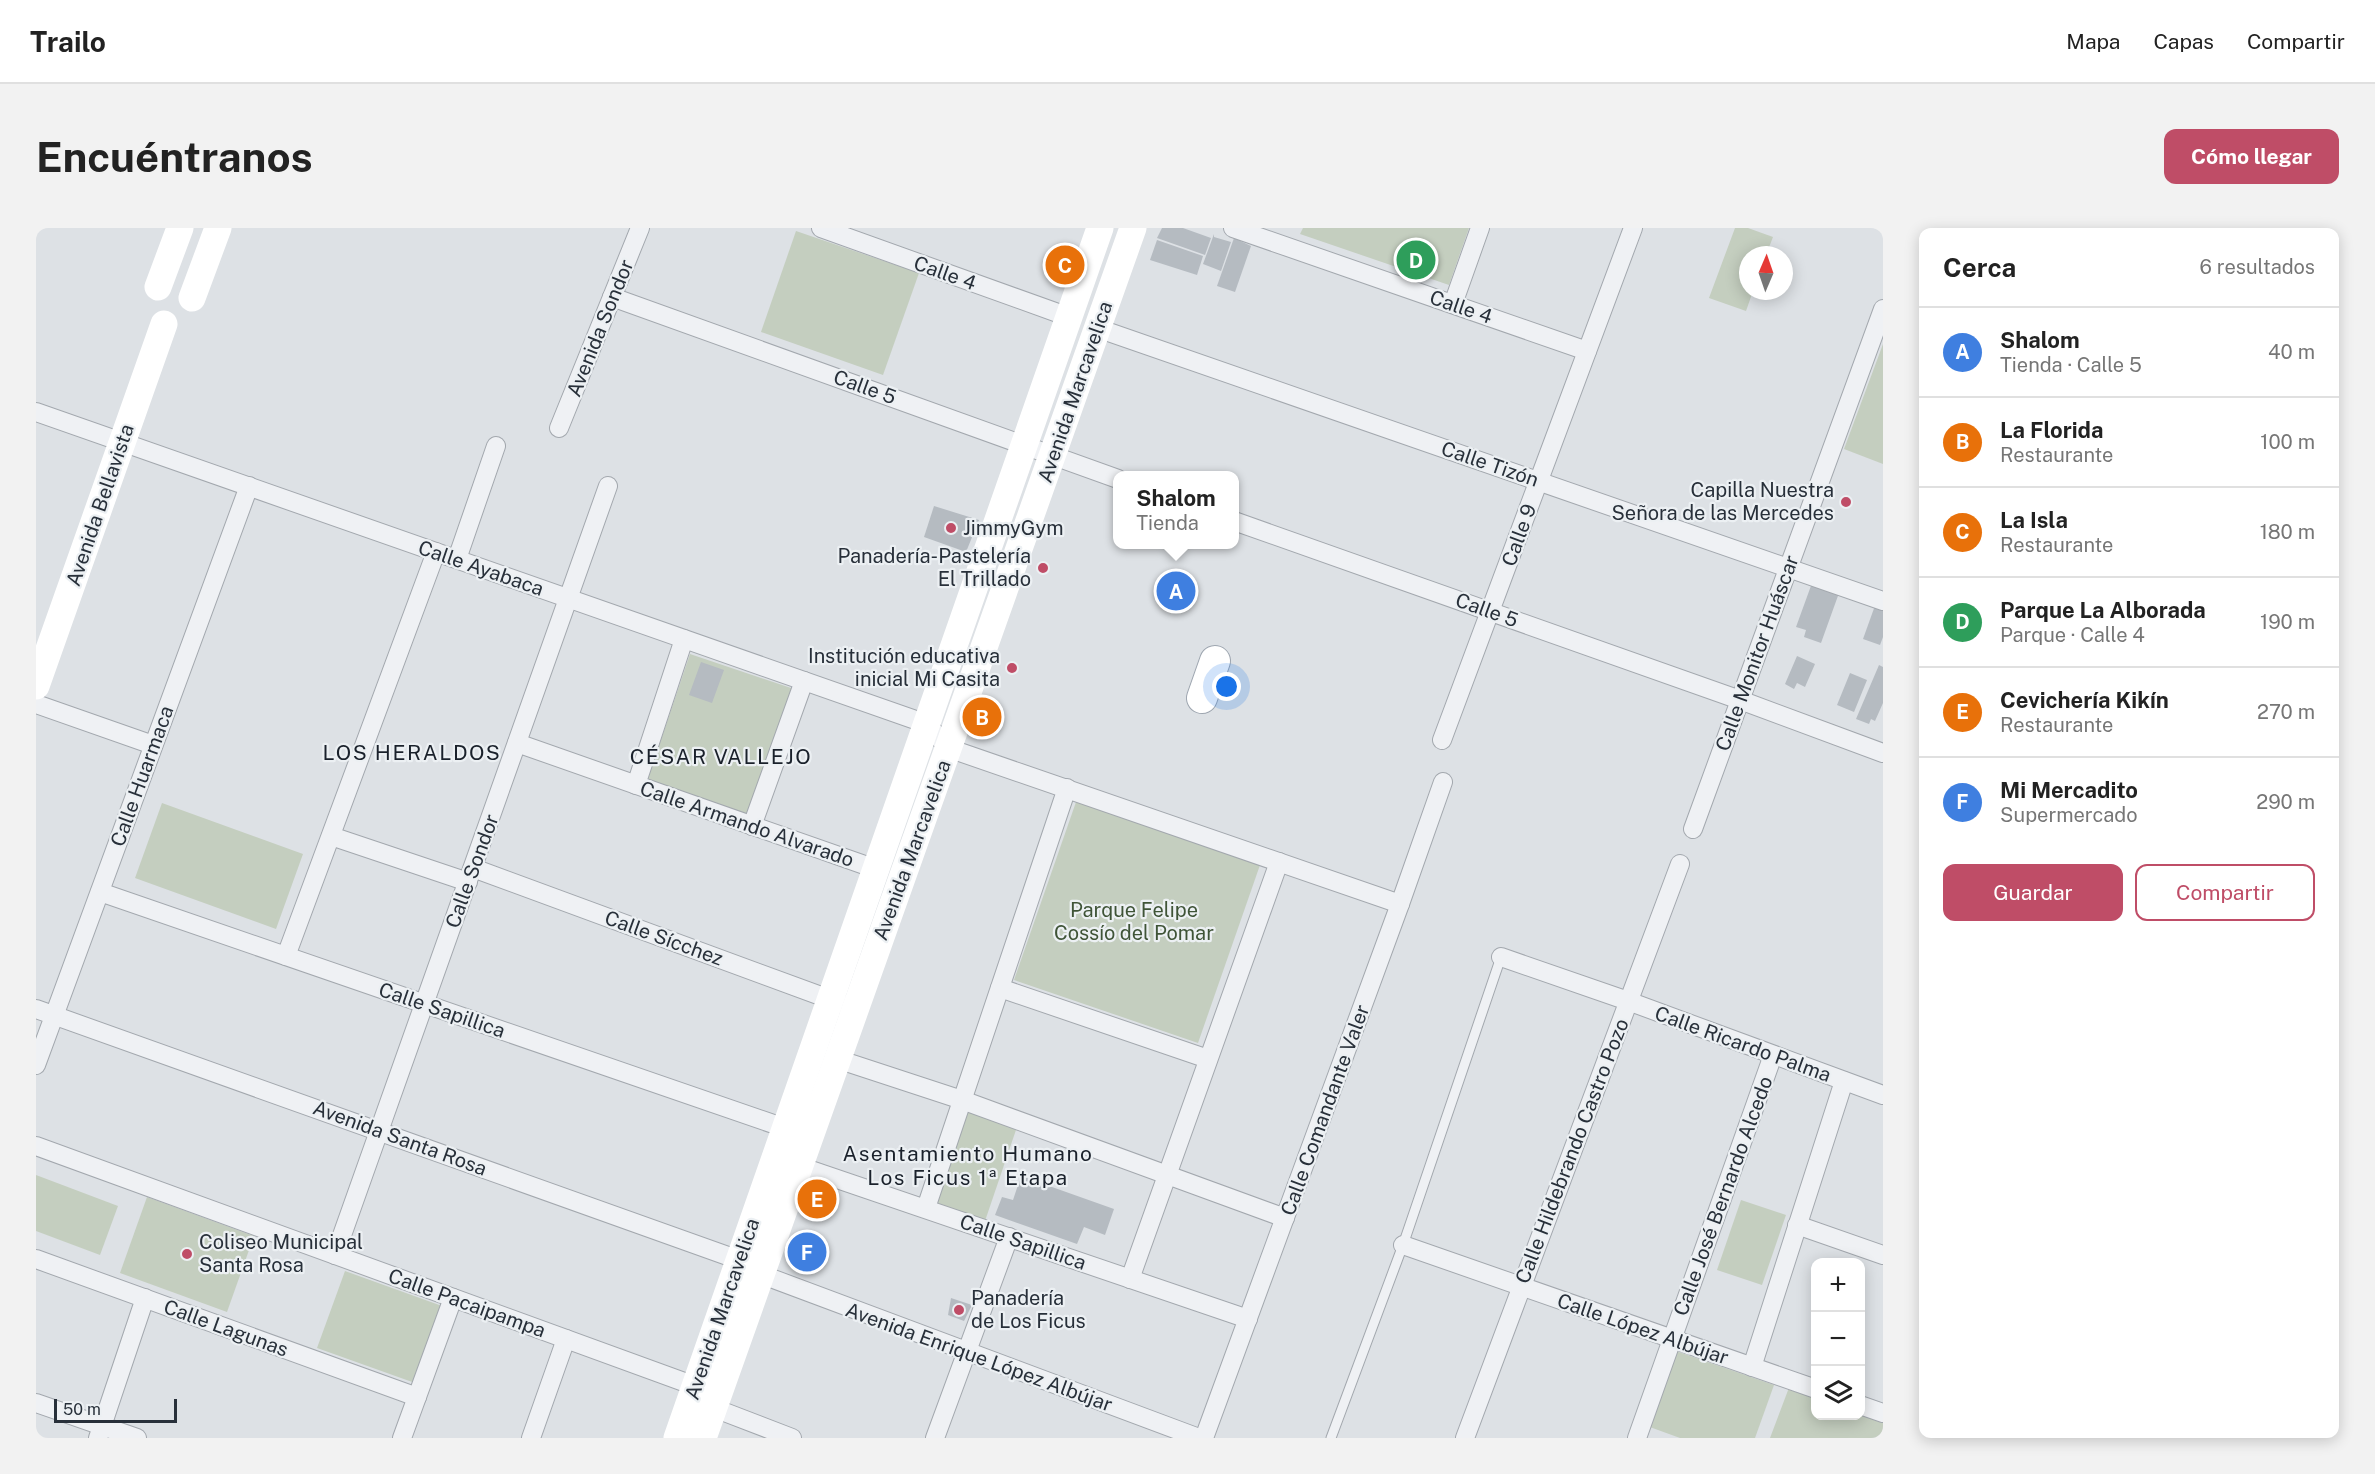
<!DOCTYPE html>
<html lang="es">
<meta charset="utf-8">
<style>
:root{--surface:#fff;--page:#f2f2f2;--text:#222;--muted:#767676;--line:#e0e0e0;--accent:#bf4d67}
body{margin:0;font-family:"Public Sans",sans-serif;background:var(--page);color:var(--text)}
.controls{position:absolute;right:18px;bottom:18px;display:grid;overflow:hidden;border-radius:12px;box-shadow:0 3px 15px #0003}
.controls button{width:54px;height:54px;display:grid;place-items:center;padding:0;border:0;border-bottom:2px solid var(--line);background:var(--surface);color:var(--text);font:30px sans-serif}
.compass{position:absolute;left:1703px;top:18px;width:54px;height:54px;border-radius:50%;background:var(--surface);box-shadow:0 3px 15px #0003;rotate:2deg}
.scale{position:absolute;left:18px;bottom:15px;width:123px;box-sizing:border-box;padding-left:6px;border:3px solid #28303a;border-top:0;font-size:16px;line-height:21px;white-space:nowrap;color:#28303a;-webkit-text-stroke:4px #ecf0f3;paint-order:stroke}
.you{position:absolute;left:1191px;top:459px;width:21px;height:21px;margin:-15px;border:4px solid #fff;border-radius:50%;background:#1a73e8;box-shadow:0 0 0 9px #1a73e833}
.badge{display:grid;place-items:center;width:39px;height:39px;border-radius:50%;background:var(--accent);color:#fff;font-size:20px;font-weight:700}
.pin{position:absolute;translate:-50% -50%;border:3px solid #fff;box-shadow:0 2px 6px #0006}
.popup{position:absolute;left:1077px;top:243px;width:126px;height:78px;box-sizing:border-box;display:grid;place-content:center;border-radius:12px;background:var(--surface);filter:drop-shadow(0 2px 4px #0005);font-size:20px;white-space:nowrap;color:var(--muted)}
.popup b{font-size:22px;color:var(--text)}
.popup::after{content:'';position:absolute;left:50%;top:100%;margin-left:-12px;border:12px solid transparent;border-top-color:var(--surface)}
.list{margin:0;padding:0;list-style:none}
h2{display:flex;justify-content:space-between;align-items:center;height:78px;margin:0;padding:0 24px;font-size:26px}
h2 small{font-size:20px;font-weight:400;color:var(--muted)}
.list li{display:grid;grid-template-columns:39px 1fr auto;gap:18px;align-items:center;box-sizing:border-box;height:90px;padding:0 24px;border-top:2px solid var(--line)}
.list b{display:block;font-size:22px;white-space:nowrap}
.list p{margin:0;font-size:20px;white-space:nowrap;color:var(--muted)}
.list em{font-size:20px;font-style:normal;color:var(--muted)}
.actions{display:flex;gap:12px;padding:18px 24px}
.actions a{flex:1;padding:14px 0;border:2px solid var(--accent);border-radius:12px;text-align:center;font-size:21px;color:var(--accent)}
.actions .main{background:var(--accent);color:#fff}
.icon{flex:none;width:33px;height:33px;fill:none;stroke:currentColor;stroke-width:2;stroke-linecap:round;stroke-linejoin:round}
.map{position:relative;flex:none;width:1847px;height:1210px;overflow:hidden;border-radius:12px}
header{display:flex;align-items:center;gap:36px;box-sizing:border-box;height:84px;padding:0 30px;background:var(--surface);border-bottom:2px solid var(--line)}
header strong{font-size:28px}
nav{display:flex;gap:33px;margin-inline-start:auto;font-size:21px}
.intro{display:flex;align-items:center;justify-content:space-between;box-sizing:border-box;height:144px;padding:0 36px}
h1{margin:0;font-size:42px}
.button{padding:15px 27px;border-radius:12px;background:var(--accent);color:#fff;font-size:21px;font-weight:700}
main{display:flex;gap:36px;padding:0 36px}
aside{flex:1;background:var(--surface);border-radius:12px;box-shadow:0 3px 15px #0003}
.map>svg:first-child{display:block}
</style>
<header>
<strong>Trailo</strong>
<nav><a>Mapa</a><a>Capas</a><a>Compartir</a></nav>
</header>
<div class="intro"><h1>Encuéntranos</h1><a class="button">Cómo llegar</a></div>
<main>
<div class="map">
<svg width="1847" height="1210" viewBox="0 0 1847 1210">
<rect width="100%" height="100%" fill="#dde1e5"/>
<g fill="#c4cebf">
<polygon points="1267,0 1433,0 1413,57 1264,6"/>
<polygon points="1699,0 1712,0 1737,9 1730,27 1712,27 1712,63 1717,63 1710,83 1673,70"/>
<polygon points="760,3 883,45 847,147 725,104"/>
<polygon points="1847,116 1847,236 1808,221"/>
<polygon points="654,426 758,461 714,591 610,556"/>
<polygon points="1040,574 1224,637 1162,815 978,752"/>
<polygon points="126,575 267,626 240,701 99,650"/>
<polygon points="928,875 983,893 949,993 891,973"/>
<polygon points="0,947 82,978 64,1027 0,1003"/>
<polygon points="111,969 218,1008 191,1084 84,1045"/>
<polygon points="1705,972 1750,987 1726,1057 1681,1042"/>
<polygon points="309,1043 406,1078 379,1155 281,1120"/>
<polygon points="1640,1123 1738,1157 1719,1210 1644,1210 1611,1198"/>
<polygon points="1754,1157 1779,1166 1780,1188 1824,1188 1825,1182 1847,1190 1847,1210 1734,1210"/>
</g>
<g fill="#b5bbc1">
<polygon points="1126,0 1147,0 1175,10 1169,27 1121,10"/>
<polygon points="1178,6 1178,9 1195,14 1185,43 1167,36"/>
<polygon points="1198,10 1215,18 1199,64 1181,58"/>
<polygon points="1121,12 1167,28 1161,47 1114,32"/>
<polygon points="898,278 943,292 930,324 888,309"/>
<polygon points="1776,355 1803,365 1785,415 1768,409 1770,402 1760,399"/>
<polygon points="1841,372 1847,374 1847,409 1844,417 1827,411"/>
<polygon points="1761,428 1779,436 1769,459 1761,455 1758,461 1749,456"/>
<polygon points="665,434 688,442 676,475 653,467"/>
<polygon points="1843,437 1847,439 1847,475 1839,493 1835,491 1833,496 1820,491"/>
<polygon points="1814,445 1831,452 1818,484 1801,477"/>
<polygon points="948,473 955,476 946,503 938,501"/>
<polygon points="985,948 1078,981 1069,1007 1048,999 1041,1016 959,987 966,969 977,972"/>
<polygon points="779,960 790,964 783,982 773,979"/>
<polygon points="762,1009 790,1013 779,1044 753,1034"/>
<polygon points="915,1070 936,1077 928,1093 912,1087"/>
</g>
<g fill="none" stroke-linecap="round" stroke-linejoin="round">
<g stroke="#a3a8ae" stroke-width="11">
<polyline id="lane" points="1295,1210 1367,1017 1465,729"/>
</g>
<g stroke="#a3a8ae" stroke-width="20">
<g id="street">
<polyline points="785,0 1033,89"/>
<polyline points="1197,0 1551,123"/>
<polyline points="576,69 1082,251"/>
<polyline points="1417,76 1444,0"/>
<polyline points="1061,100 1847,373"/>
<polyline points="0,184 891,496 912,520 1364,676"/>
<polyline points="523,200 604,0"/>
<polyline points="1198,293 1704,472 1847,525"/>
<polyline points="421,331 460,218"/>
<polyline points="0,476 117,517"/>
<polyline points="1406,512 1597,0"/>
<polyline points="481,515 840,641"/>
<polyline points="600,557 648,411"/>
<polyline points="716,598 768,453"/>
<polyline points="1657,601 1847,81"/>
<polyline points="295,608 432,654"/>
<polyline points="437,640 804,775"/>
<polyline points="64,664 749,900"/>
<polyline points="250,728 400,324"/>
<polyline points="1465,729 1592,773 1847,867"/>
<polyline points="964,760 1172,831"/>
<polyline points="0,781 703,1032 724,1046 1163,1210"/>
<polyline points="801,831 926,872 1249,990"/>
<polyline points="0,837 213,258"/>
<polyline points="0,918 659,1158"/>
<polyline points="763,938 1212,1091"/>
<polyline points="890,980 1031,560"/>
<polyline points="1761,997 1847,1027"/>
<polyline points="1367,1017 1780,1161"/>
<polyline points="299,1027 572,258"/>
<polyline points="0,1031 381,1169"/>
<polyline points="1094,1051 1243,634"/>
<polyline points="1716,1139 1808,853"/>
<polyline points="0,1175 101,1210"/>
<polyline points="1824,1177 1847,1185"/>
<polyline points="678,1180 756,1210"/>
<polyline points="62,1210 109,1070"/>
<polyline points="366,1210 417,1070"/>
<polyline points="495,1210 530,1111"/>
<polyline points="899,1210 973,1009"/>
<polyline points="1168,1210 1364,676 1407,554"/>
<polyline points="1429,1210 1644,636"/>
<polyline points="1601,1210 1737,827"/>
</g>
</g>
<g stroke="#9ea6b0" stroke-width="32">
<polyline id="primary" points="1166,470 1179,433"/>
</g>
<use href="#lane" stroke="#eff1f4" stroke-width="9"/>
<use href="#street" stroke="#eff1f4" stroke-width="18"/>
<g stroke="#fff" stroke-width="27">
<polyline points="122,59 144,0"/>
<polyline points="156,70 182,0"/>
<polyline points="0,458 128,96"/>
<polyline points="641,1210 1064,0"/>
<polyline points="667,1210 1097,0"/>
</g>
<use href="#primary" stroke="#fff" stroke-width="30"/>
</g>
<g fill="#bf4d67" stroke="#ecf0f3" stroke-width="2">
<circle cx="1810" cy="274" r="6"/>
<circle cx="915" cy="300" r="6"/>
<circle cx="1007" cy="340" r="6"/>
<circle cx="976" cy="440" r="6"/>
<circle cx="151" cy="1026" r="6"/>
<circle cx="923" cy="1082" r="6"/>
</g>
<g text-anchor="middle" stroke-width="4.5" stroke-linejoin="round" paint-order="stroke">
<g font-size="20" fill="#28303a" stroke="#ecf0f3">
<text transform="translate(909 45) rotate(20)" y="7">Calle 4</text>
<text transform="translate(1425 79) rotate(19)" y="7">Calle 4</text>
<text transform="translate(564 100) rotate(-68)" y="7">Avenida Sondor</text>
<text transform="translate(829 159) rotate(20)" y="7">Calle 5</text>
<text transform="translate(1039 164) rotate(-71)" y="7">Avenida Marcavelica</text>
<text transform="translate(1454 236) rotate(19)" y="7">Calle Tizón</text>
<text transform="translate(64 277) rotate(-71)" y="7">Avenida Bellavista</text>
<text transform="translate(1483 307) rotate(-70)" y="7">Calle 9</text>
<text transform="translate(445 340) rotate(19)" y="7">Calle Ayabaca</text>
<text transform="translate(1451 382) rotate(20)" y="7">Calle 5</text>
<text transform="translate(1721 425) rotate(-70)" y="7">Calle Monitor Huáscar</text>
<text transform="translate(106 548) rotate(-70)" y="7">Calle Huarmaca</text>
<text transform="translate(711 596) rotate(19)" y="7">Calle Armando Alvarado</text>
<text transform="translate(876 622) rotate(-70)" y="7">Avenida Marcavelica</text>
<text transform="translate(436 643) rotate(-70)" y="7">Calle Sondor</text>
<text transform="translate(628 710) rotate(20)" y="7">Calle Sícchez</text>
<text transform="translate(406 782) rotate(19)" y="7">Calle Sapillica</text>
<text transform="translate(1707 816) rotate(20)" y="7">Calle Ricardo Palma</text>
<text transform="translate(1289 882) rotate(-70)" y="7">Calle Comandante Valer</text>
<text transform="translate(364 910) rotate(20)" y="7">Avenida Santa Rosa</text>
<text transform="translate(1536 923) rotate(-69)" y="7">Calle Hildebrando Castro Pozo</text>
<text transform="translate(1687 968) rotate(-70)" y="7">Calle José Bernardo Alcedo</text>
<text transform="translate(987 1014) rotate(19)" y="7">Calle Sapillica</text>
<text transform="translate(431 1075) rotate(20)" y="7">Calle Pacaipampa</text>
<text transform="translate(686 1081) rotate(-71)" y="7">Avenida Marcavelica</text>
<text transform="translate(190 1100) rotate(20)" y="7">Calle Lagunas</text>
<text transform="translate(1607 1101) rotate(19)" y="7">Calle López Albújar</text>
<text transform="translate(943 1129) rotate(20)" y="7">Avenida Enrique López Albújar</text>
</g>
<g font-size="20" fill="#28303a" stroke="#ecf0f3" text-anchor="end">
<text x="1798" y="269">Capilla Nuestra<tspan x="1798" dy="23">Señora de las Mercedes</tspan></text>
<text x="927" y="307" text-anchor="start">JimmyGym</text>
<text x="995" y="335">Panadería-Pastelería<tspan x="995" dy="23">El Trillado</tspan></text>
<text x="964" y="435">Institución educativa<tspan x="964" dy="23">inicial Mi Casita</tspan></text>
<text x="163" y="1021" text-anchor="start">Coliseo Municipal<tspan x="163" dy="23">Santa Rosa</tspan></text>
<text x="935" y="1077" text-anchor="start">Panadería<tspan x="935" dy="23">de Los Ficus</tspan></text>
</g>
<g font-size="20" fill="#3f5437" stroke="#ecf0f3">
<text x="1098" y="689">Parque Felipe<tspan x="1098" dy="23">Cossío del Pomar</tspan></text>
</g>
<g font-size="21" letter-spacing="1.5" fill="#1a212b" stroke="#ecf0f3">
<text x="376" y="532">LOS HERALDOS</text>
<text x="685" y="536">CÉSAR VALLEJO</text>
<text x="932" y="933">Asentamiento Humano<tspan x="932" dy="24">Los Ficus 1ª Etapa</tspan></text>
</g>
</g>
</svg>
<div class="controls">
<button>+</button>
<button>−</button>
<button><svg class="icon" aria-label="layers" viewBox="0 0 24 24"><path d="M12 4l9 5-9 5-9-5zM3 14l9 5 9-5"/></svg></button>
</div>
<svg class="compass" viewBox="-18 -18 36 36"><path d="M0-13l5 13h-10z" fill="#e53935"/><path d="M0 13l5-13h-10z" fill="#767676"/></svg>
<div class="scale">50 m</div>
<div class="you"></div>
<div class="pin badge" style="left:1140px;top:363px;background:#3f7fe0">A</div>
<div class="popup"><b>Shalom</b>Tienda</div>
<div class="pin badge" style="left:946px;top:489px;background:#e8710a">B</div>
<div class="pin badge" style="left:1029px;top:37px;background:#e8710a">C</div>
<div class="pin badge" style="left:1380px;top:32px;background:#2e9e5b">D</div>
<div class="pin badge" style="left:781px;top:971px;background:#e8710a">E</div>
<div class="pin badge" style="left:771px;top:1024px;background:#3f7fe0">F</div>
</div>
<aside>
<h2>Cerca<small>6 resultados</small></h2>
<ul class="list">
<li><span class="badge" style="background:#3f7fe0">A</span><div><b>Shalom</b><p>Tienda · Calle 5</p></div><em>40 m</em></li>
<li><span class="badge" style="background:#e8710a">B</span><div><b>La Florida</b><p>Restaurante</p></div><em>100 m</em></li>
<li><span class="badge" style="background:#e8710a">C</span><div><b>La Isla</b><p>Restaurante</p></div><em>180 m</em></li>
<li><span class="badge" style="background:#2e9e5b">D</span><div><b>Parque La Alborada</b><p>Parque · Calle 4</p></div><em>190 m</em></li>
<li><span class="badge" style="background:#e8710a">E</span><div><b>Cevichería Kikín</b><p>Restaurante</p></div><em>270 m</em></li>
<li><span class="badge" style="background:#3f7fe0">F</span><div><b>Mi Mercadito</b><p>Supermercado</p></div><em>290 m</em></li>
</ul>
<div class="actions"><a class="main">Guardar</a><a>Compartir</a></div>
</aside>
</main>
